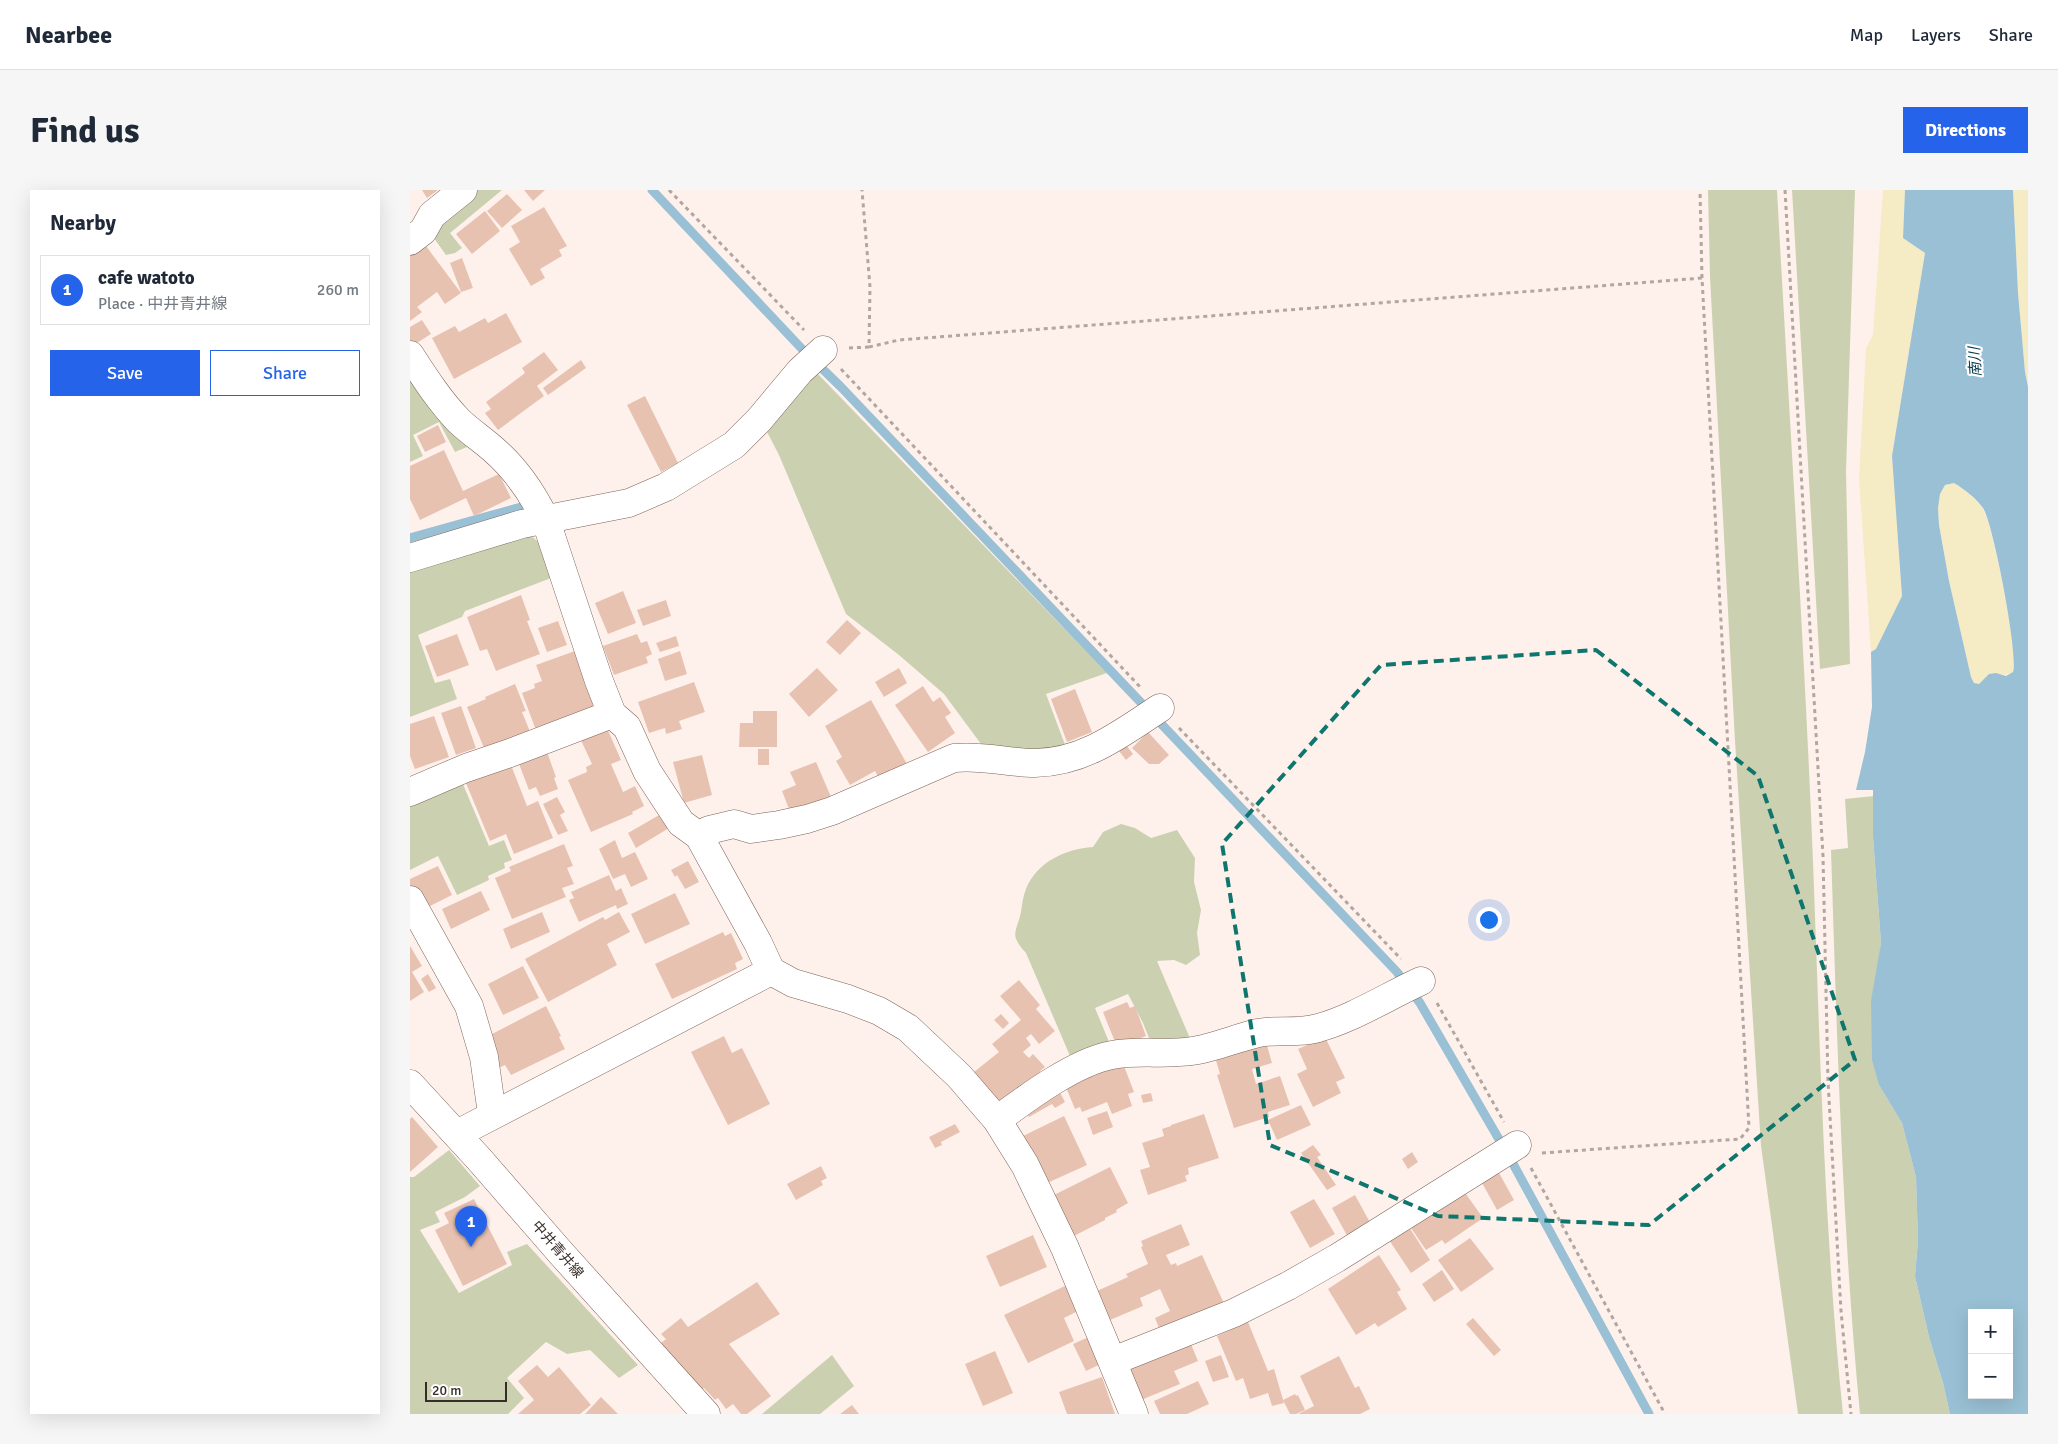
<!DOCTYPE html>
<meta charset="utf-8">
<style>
:root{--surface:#fff;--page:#f6f6f7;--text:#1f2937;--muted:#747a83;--line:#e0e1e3;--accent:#2563eb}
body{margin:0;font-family:Signika,"Noto Sans JP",sans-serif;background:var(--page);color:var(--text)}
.controls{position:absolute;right:15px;bottom:15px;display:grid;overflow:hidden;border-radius:0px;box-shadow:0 5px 20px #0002}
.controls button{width:45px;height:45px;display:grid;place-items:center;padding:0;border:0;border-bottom:1px solid var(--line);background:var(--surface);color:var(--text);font:25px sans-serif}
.scale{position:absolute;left:15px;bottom:12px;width:82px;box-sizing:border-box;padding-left:5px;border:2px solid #372c27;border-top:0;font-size:14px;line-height:18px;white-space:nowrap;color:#372c27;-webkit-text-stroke:4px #fff;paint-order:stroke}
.you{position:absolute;left:1078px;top:729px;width:18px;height:18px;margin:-12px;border:4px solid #fff;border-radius:50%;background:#1a73e8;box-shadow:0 0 0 8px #1a73e833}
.badge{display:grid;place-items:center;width:32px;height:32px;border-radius:50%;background:var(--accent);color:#fff;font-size:16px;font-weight:700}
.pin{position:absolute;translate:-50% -41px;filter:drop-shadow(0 1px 2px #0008)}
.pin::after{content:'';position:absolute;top:26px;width:18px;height:15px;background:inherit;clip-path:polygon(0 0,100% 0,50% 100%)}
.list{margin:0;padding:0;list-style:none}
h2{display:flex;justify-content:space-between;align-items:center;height:65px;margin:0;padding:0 20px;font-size:21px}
h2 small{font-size:16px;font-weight:400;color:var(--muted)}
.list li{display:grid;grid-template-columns:32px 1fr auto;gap:15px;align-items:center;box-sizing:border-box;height:70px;margin:0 10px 10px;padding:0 10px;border:1px solid var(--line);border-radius:0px}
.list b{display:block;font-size:19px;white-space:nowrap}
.list p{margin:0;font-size:16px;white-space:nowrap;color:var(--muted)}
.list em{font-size:16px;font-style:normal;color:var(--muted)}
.actions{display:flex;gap:10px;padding:15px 20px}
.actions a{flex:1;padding:11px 0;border:1px solid var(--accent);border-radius:0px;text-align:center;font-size:18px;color:var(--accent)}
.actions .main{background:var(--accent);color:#fff}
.map{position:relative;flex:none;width:1618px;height:1224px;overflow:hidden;border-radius:0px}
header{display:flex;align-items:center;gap:30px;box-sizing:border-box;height:70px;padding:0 25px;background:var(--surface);border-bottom:1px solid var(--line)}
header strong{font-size:24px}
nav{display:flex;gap:28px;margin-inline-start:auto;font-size:18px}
.intro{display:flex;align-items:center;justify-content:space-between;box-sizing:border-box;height:120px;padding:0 30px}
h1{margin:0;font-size:35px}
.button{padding:12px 22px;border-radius:0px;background:var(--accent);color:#fff;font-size:18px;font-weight:700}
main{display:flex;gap:30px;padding:0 30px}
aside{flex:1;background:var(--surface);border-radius:0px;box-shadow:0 5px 20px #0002}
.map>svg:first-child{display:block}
</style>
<header>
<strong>Nearbee</strong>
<nav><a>Map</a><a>Layers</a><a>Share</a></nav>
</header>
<div class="intro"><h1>Find us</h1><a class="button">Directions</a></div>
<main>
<aside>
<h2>Nearby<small></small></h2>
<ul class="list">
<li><span class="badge">1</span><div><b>cafe watoto</b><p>Place · 中井青井線</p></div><em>260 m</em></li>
</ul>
<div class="actions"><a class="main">Save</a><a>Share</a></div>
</aside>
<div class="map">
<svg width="1618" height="1224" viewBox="0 0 1618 1224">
<rect width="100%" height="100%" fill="#fef1ec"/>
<g fill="#cbd1b0">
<polygon points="65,0 92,0 40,43 52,58 45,63 36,65 21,44"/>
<path d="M1298,0H1367C1379,223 1394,447 1403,671C1410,855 1414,1040 1433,1224H1388L1351,956L1325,551L1300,87Z"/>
<polygon points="1382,0 1445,0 1436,281 1440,474 1410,479"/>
<polygon points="0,178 62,255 45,262 29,232 3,245 13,266 0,272"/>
<polygon points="407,183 697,483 636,504 657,560 646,565 574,558 534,504 489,465 436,424 369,265 356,240"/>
<polygon points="120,345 132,355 141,388 55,421 52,427 8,445 25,493 40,489 47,509 0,527 0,381"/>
<polygon points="50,587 79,656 94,650 102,670 94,673 95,678 78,686 79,690 47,705 28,666 0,680 0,609"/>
<path d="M1464,606L1463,647L1471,753L1468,779L1469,895L1492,933L1506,987L1508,1051L1505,1086L1519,1147L1533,1193L1540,1224H1450C1432,1037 1427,848 1421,660L1438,658L1435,609Z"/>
<path d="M711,634L725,638L741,648L767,640L785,668L784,692L791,720L787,743L790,765L776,775L764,770L747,771L782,853H741L733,833L718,804L685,818L702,859L663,873L616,763C599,744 606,744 611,722C612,714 613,706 616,699C627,672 655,659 683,657L693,642Z"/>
<polygon points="39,960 70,996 55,1007 25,1022 30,1032 10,1040 49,1103 102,1075 97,1062 117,1054 228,1175 209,1188 180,1160 157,1164 136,1152 97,1188 114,1208 98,1224 0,1224 0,987 4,987"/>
<polygon points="422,1165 444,1196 410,1224 352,1224"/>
</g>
<g fill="#f5ebc5">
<polygon points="1473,0 1495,0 1493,48 1515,63 1482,266 1492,406 1466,459 1461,462 1449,289 1456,158 1463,145"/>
<polygon points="1603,0 1618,0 1618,197 1615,182 1608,103"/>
<path d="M1544,293C1554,299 1565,307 1572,318C1583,332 1609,467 1603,482C1586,490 1588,476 1569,494L1564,493L1561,487L1539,391L1529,335L1528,318L1530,304L1535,295Z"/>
</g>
<path fill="#99c0d4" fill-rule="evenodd" d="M1495,0H1603L1608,103L1615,182L1618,197V1224H1540L1533,1193L1519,1147L1505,1086L1508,1051L1506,987L1492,933L1469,895L1462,870L1461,811L1471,753L1463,647V600H1446L1455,562L1462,517L1461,462L1466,459L1492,406L1482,266L1515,63L1493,48ZM1544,293C1554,299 1565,307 1573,318C1583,332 1609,467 1603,482L1596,486L1586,483L1579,484L1569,494L1564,493L1561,487L1539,391L1529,335L1528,318L1530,304L1535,295ZM1562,1123H1599V1205H1562Z"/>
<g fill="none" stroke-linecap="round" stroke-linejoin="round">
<g stroke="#99c0d4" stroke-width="9">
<polyline points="242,0 393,160 431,197 987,782 1010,813 1101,970 1239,1224"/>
<polyline points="0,348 111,317"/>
</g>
</g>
<g fill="#e8c2b1">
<polygon points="12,0 28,0 17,8"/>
<polygon points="114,0 135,0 123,11"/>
<polygon points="97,4 112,20 92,38 77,21"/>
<polygon points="134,17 157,56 149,60 152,66 130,79 135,88 121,96 99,59 110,52 101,36"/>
<polygon points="75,21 90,41 62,64 46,44"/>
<polygon points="13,52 51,103 35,114 27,102 7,117 12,122 0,131 0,62"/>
<polygon points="52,68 63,98 51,102 40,73"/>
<polygon points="96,123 112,152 44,189 22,148 45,136 49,142 75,128 78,133"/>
<polygon points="12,130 21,144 2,156 0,152 0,137"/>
<polygon points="134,162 148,180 127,196 134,206 88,240 75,223 81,219 76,212 115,183 112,178"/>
<polygon points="171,170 176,178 138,205 133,198"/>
<polygon points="235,206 268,273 251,282 217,215"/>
<polygon points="28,235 36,252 15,262 7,246"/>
<polygon points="34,260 53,301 89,284 101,308 64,326 56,308 10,330 0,309 0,276"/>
<polygon points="213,401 226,433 198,444 185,413"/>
<polygon points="111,405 120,430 117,431 130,464 86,481 77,459 70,461 57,427"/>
<polygon points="256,410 261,426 233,436 227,420"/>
<polygon points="437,430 451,443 430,465 416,452"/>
<polygon points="148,431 157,455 137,462 128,438"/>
<polygon points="47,444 59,475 27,487 15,456"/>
<polygon points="227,444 231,453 237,451 242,464 236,467 238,473 204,485 193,456"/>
<polygon points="266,446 269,456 250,462 246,453"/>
<polygon points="165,461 187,521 127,543 112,503 125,498 124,494 132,491 126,475"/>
<polygon points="270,461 277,484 255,491 248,469"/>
<polygon points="407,478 428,500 399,527 379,504"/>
<polygon points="489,478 497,493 474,507 465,492"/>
<polygon points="284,492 295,522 269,531 272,539 256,544 255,538 239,543 228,512"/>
<polygon points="105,494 116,521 112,522 121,544 90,557 89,552 74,558 57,517 76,509 75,507"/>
<polygon points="513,496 523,512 530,507 541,523 535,527 545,543 518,562 485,515"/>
<polygon points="665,499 682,542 657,552 641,509"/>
<polygon points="461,510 497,574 470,590 465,581 440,595 426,571 432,567 415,536"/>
<polygon points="51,516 66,558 46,565 31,523"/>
<polygon points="343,521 367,521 367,557 329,557 330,533 343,533"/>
<polygon points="24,526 39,567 5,579 0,566 0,534"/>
<polygon points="196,536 211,570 201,574 213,602 225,596 234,616 222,622 223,624 181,642 158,590 177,582 176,577 182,574 170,548"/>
<polygon points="738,542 759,565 749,574 739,574 722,558"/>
<polygon points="716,555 723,564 716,570 709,561"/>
<rect x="348" y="559" width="11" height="16"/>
<polygon points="137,562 146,587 144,588 148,599 130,606 126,597 119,600 109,574"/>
<polygon points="292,565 302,605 274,613 263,572"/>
<polygon points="406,572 421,607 381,624 372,601 386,595 380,582"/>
<polygon points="101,575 117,616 128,611 143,648 104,664 96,644 80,651 56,593"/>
<polygon points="147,607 155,622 150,625 158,641 148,645 133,614"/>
<polygon points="251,624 259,638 226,658 218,643"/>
<polygon points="205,650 212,668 225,662 238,689 221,697 215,684 203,689 189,659"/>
<polygon points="154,654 163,676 157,678 164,694 152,698 156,707 102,729 85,688 101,681 99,677"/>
<polygon points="278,671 289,692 275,699 267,685 265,687 261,680"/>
<polygon points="28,676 42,705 12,720 0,695 0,689"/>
<polygon points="199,685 206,701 211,698 218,714 207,719 206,715 169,732 159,710 164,708 161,702"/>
<polygon points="71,701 80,720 41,739 32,719"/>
<polygon points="265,703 280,734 235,754 221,724"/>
<polygon points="132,722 140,742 101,759 93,739"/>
<polygon points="209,722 220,742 197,754 207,775 138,812 115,769 193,727 195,730"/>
<polygon points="313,742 315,746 321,743 333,769 325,773 327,779 262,809 245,774"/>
<polygon points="0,756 12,776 2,782 14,802 0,811"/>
<polygon points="113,776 129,808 93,825 78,794"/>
<polygon points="18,784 26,798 19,802 11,789"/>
<polygon points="609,790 630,815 626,819 645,841 629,854 621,844 616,848 621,855 613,862 619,868 623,864 635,877 630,881 633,885 594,918 564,882 589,862 582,854 611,830 590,806"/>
<polygon points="717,812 720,818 725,816 736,846 707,857 693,822"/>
<polygon points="136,816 151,846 149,847 155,859 101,885 95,875 87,879 80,845"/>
<polygon points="591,824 599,833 593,839 584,830"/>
<polygon points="314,846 322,863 332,858 360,914 318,935 281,862"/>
<polygon points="915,847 935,888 926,892 931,903 903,917 887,884 897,879 888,859"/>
<polygon points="856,852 862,873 842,879 846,894 870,886 880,915 858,922 859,927 824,938 807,885 810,884 805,867"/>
<polygon points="706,875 708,878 714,876 724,902 718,904 722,916 702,924 697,912 672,922 670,917 665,919 655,895"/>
<polygon points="646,895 655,912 645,918 642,914 619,927 612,914"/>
<polygon points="741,903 743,911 733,913 731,905"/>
<polygon points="891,915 901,935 867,950 858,930"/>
<polygon points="697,921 703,937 683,945 677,928"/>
<polygon points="794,924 809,968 778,978 779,984 775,986 777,991 738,1005 730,980 740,977 732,953 754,946 752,939 761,936 761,935"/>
<polygon points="654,926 677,975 635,994 613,946"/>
<polygon points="2,927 28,957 0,982 0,929"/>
<polygon points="545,934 550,942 531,952 532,955 525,958 519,947"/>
<polygon points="903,955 911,965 907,967 926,995 917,1000 891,963"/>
<polygon points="1002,962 1008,972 998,979 992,969"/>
<polygon points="411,976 417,988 411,991 413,995 386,1010 377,994"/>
<polygon points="700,977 718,1013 706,1020 707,1022 695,1028 695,1030 660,1048 640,1007"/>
<polygon points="1088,981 1104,1010 1087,1020 1071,991"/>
<polygon points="1051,997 1073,1028 1035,1054 1032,1050 1016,1060 1001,1038 1007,1034 1003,1030"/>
<polygon points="945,1005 963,1038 940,1051 922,1018"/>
<polygon points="64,1009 97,1074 53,1096 25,1040 39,1033 34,1023"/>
<polygon points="904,1009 925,1044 900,1058 880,1022"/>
<polygon points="771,1034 780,1055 756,1065 761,1075 766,1073 767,1076 792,1065 816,1118 751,1143 745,1128 760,1121 750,1099 730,1108 733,1116 700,1130 687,1101 718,1087 716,1084 738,1074 731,1057 733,1056 731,1051"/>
<polygon points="999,1037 1020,1070 1001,1083 979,1050"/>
<polygon points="623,1045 637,1077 590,1097 576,1066"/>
<polygon points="1060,1048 1084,1079 1051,1102 1028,1070"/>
<polygon points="969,1065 991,1100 987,1102 997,1119 968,1137 965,1133 946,1145 918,1099"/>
<polygon points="1032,1080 1044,1099 1024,1112 1012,1094"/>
<polygon points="347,1092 370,1124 319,1154 361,1206 337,1224 331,1224 323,1214 316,1219 308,1208 305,1210 294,1198 289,1201 251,1153 256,1149 251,1144 271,1128 278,1137"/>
<polygon points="657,1095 670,1120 654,1128 664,1151 618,1173 594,1125"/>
<polygon points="1063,1128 1091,1160 1084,1166 1056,1134"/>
<polygon points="838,1132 858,1181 864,1179 874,1213 862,1216 858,1203 840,1209 833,1188 826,1191 807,1146"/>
<polygon points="683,1145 695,1172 676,1181 663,1154"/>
<polygon points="778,1147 788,1171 764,1181 770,1194 731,1210 716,1173"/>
<polygon points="585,1161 603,1203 573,1216 555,1174"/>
<polygon points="811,1165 819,1187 803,1192 795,1171"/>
<polygon points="929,1166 945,1198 949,1196 960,1219 950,1224 888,1224 904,1216 890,1186"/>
<polygon points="127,1175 138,1187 149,1177 181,1215 170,1224 108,1224 124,1210 108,1191"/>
<polygon points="692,1187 705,1224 657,1224 649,1202"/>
<polygon points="788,1191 799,1214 777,1224 750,1224 744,1211"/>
<polygon points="885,1204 886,1206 888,1205 895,1220 886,1224 880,1224 873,1210"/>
<polygon points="191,1207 208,1224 175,1224"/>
<polygon points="442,1215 449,1224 430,1224"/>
</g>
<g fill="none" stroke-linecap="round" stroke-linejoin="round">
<g stroke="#7d6357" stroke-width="29">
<g id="minor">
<polyline points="0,51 13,41 22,25 53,0"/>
<path d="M0,165C15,188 29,210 48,230C59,241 73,250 84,260C107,280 123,304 136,331L189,491L202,524L217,537L237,581L271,633L289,646L348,753L361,781L383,793L438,809L469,821L498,838L549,886L587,930L615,975L655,1058L724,1224"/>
<polyline points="0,368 112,334 219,313 256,297 324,255 349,230 390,181 413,160"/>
<polyline points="0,602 56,578 100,563 202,524"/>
<path d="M289,646L299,640L324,634L341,639L369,635L397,629L422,621L544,568C574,565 597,573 625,573C675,572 710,544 750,518"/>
<polyline points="0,710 59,816 74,867 82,924"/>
<path d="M587,930C618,907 665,872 702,865C728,860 755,865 782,861C804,858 826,848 848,843C868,839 888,844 908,838C942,829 978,806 1011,791"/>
<polyline points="47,944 361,781"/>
<polyline points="703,1171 824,1123 878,1096 927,1068 1107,955"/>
</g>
</g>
<g stroke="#7d6357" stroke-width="29">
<polyline id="major" points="0,894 69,969 150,1062 296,1224"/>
</g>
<g stroke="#b2a6a1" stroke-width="3" stroke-dasharray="4 4" stroke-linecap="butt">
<polyline points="259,0 394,140"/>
<polyline points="1375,0 1413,666 1418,891 1431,1121 1441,1224"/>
<polyline points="459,157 489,150 1292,88"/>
<polyline points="439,158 459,157 460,97 452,0"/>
<polyline points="431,179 732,499"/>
<polyline points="769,538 991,769"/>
<polyline points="1027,813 1094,932"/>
<polyline points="1132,963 1330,949 1339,938 1292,88 1290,0"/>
<polyline points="1121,978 1255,1224"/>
</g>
<use href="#minor" stroke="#fff" stroke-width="28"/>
<use href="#major" stroke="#fff" stroke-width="28"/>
</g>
<path fill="none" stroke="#0f766e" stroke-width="4" stroke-dasharray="10 6" stroke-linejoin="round" d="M1186,460L1348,586L1445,870L1239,1035L1028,1026L860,955L812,654L971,475Z"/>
<g text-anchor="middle" stroke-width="4.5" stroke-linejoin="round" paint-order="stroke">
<g font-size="14" fill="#372c27" stroke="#fff">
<text transform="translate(148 1059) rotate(49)" y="5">中井青井線</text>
</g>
<g font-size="15" font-style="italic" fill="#00384c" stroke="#fff">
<text transform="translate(1565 172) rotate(-93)" y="5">南川</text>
</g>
</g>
</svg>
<div class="controls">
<button>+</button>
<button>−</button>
</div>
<div class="scale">20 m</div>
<div class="you"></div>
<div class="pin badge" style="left:61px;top:1057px">1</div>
</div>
</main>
